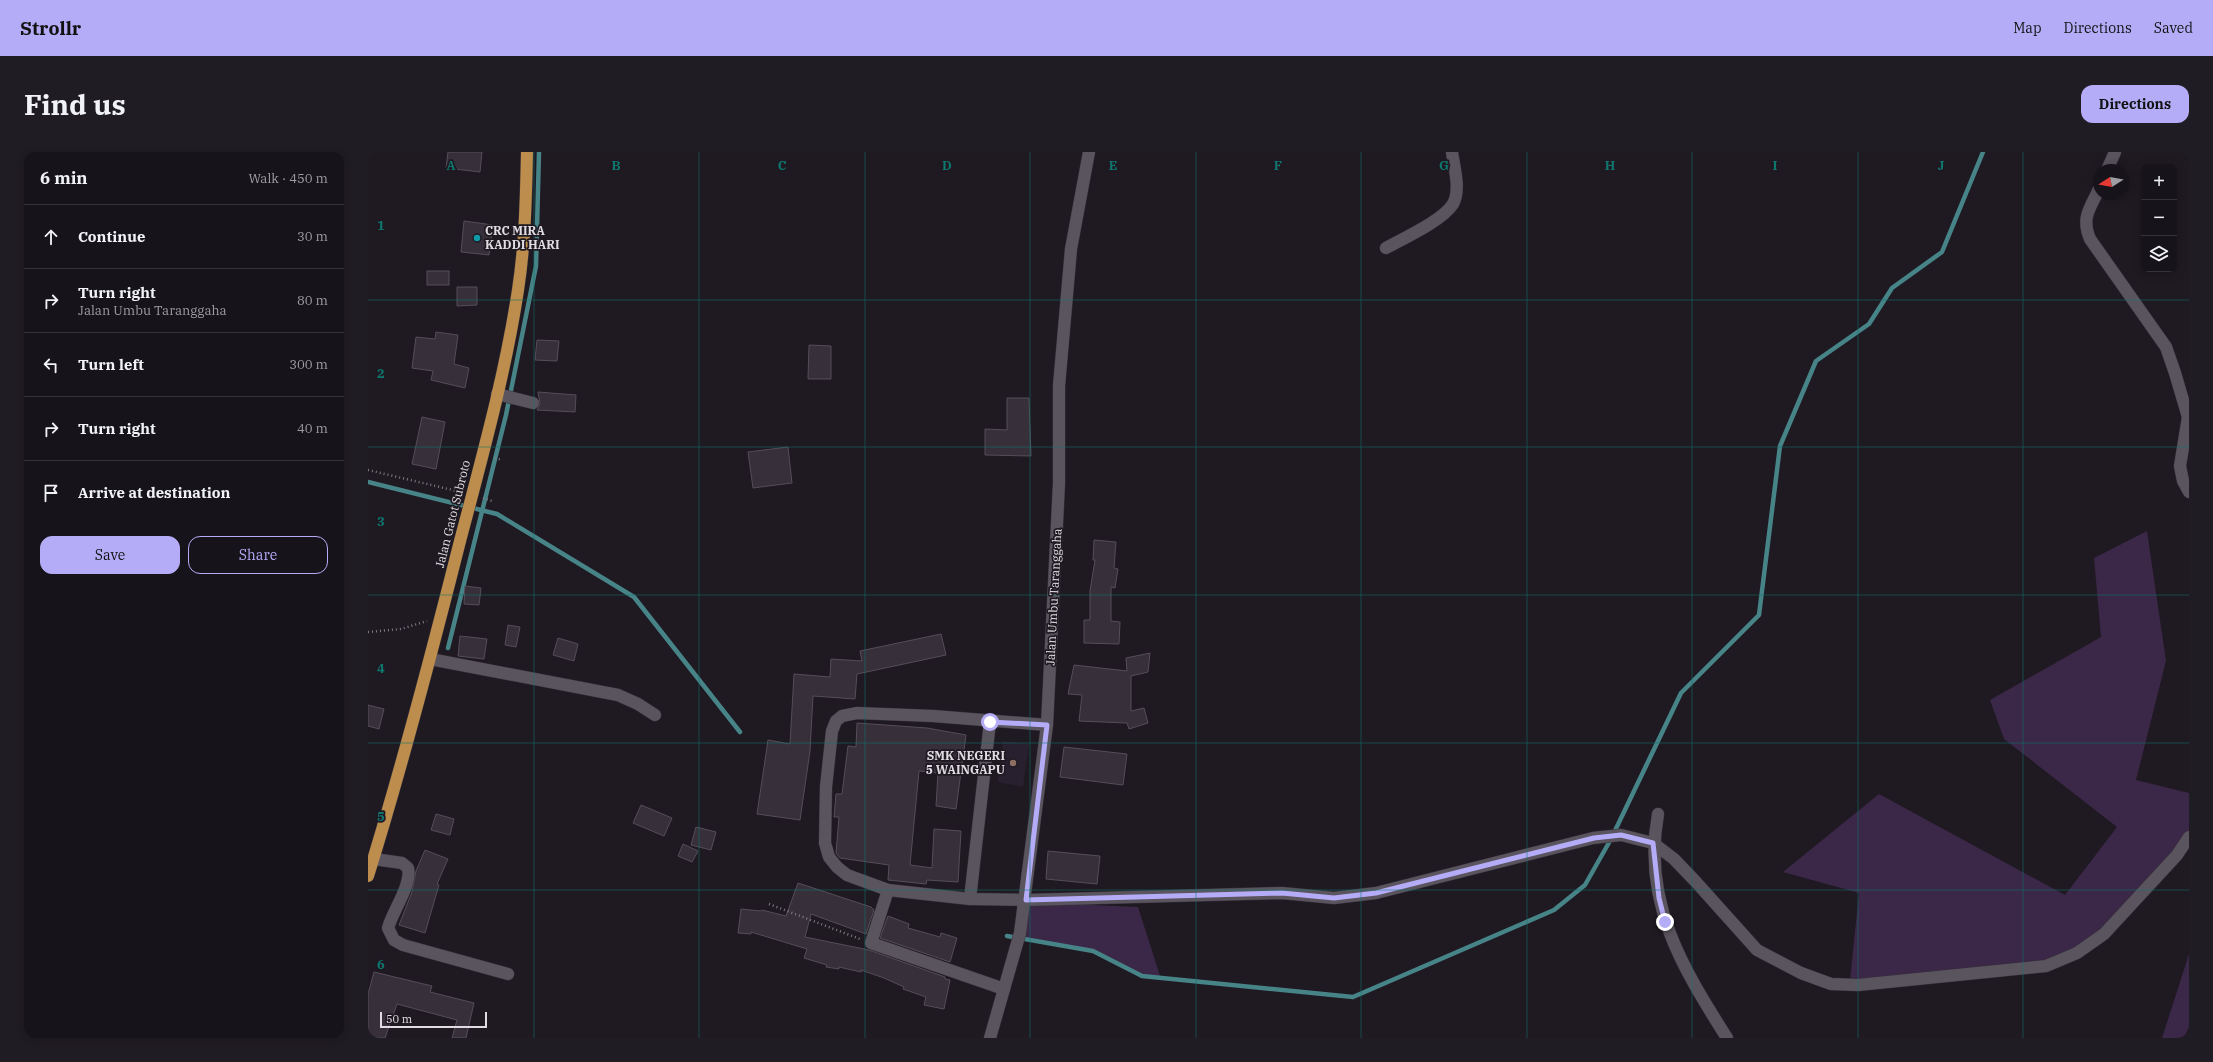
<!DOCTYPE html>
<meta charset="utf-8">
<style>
:root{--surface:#17131a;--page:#201c23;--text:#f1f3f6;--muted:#9e9ea2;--line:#363239;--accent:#b5acf8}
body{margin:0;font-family:"IBM Plex Serif",serif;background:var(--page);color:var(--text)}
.controls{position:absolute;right:12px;top:12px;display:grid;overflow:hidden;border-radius:8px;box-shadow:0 2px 10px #0003}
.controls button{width:36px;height:36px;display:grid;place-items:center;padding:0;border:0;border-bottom:1px solid var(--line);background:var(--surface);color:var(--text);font:20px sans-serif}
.compass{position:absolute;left:1725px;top:12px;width:36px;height:36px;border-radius:50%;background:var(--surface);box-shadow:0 2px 10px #0003;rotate:259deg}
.scale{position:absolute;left:12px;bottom:10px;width:107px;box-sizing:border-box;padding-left:4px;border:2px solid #e0dce2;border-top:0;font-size:11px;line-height:14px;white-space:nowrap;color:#e0dce2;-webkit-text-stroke:3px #1f1922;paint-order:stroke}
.stop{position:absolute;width:12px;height:12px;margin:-9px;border:3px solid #b5acf8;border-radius:50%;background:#fff}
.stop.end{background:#b5acf8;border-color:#fff;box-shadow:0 1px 4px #0008}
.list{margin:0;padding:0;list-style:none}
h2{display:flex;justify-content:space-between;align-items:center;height:52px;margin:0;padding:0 16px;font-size:17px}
h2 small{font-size:13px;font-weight:400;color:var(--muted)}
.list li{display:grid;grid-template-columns:26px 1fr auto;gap:12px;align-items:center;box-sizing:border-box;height:64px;padding:0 16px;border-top:1px solid var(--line)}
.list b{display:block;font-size:15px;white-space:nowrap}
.list p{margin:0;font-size:13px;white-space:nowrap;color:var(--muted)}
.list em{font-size:13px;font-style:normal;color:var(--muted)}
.actions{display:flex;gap:8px;padding:12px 16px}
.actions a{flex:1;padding:9px 0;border:1px solid var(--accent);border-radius:12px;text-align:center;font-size:14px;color:var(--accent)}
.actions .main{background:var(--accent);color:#111}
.icon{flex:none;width:22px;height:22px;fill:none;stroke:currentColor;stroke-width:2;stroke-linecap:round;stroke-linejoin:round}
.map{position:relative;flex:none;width:1821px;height:886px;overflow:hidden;border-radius:12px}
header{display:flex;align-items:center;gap:24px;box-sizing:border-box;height:56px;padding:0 20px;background:var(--accent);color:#111}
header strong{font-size:19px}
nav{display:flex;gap:22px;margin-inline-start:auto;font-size:14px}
.intro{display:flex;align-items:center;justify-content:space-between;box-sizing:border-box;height:96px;padding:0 24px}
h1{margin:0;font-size:28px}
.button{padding:10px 18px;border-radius:12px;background:var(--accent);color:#111;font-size:14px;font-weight:700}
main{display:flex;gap:24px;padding:0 24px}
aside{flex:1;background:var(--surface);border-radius:12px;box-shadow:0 2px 10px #0003}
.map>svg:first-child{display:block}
</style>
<header>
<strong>Strollr</strong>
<nav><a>Map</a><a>Directions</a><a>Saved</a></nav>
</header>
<div class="intro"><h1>Find us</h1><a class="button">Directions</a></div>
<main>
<aside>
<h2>6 min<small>Walk · 450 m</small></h2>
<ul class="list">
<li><svg class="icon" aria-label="ahead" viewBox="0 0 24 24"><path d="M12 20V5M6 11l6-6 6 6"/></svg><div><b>Continue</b></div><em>30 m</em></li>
<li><svg class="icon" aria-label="right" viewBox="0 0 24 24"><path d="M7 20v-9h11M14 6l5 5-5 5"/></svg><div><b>Turn right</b><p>Jalan Umbu Taranggaha</p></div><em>80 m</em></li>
<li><svg class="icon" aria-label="left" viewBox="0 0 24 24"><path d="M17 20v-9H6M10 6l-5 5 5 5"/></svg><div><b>Turn left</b></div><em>300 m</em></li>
<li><svg class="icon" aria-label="right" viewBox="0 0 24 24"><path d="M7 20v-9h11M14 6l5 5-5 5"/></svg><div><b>Turn right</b></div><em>40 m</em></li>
<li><svg class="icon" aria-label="arrive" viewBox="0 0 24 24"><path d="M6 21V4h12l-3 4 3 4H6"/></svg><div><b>Arrive at destination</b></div></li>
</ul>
<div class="actions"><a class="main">Save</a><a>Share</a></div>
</aside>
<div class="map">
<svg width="1821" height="886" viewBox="0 0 1821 886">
<rect width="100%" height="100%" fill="#1f1922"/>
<polygon fill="#29202f" points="635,589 661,592 655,635 630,630"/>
<g fill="#3b2747">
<polygon points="1779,379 1798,509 1768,628 1821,641 1821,682 1734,776 1708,797 1682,808 1482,828 1491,741 1415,720 1511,642 1697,743 1749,675 1636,587 1622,548 1733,485 1726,406"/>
<polygon points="656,750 770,755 793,827 774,824 725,799 651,786"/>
<polygon points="1821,802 1821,875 1816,886 1794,886"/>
</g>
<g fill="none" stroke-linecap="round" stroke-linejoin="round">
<g stroke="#478488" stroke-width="4.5">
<polyline points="0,330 129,362 266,445 372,580"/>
<polyline points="80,496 138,263 168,114 171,0"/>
<polyline points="639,784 725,799 774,824 985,845 1186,758 1217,733 1243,687 1313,541 1391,463 1412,294 1448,209 1501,172 1524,136 1574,100 1615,0"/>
</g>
</g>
<g fill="#37303b" stroke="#554e59">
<polygon points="80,0 114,0 112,20 78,16"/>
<polygon points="96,69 125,73 121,103 93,100"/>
<rect x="59" y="119" width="22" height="14"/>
<polygon points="89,135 109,135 109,153 89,154"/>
<polygon points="68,180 90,183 86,212 101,216 97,236 63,228 65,219 44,216 48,185 67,187"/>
<polygon points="169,188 191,189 189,209 167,208"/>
<polygon points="441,193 463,194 463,227 440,227"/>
<polygon points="170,240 208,243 207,260 169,258 172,252"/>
<polygon points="639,246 661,246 663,304 617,303 617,277 639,278"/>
<polygon points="54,265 77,270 68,317 44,312"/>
<polygon points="420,295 424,331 385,336 380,300"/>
<polygon points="726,388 748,390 746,416 750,417 747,436 743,435 743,469 752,470 751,492 716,491 716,468 722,468 722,439 727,408 725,408"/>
<polygon points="97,434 113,436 111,453 96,452"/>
<polygon points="140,473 152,475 148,495 137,493"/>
<polygon points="573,482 578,503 489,522 487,547 445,544 442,599 432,668 389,662 400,588 422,592 426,522 462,525 463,507 494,509 492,499"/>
<polygon points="92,484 119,487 116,507 90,504"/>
<polygon points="190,486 210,492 206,509 185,503"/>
<polygon points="782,501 780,520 763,524 763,559 776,556 780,571 761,577 759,571 711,569 714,543 700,542 706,513 759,519 758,506"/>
<polygon points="0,553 16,557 11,577 0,574"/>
<polygon points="489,571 559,576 598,583 588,657 568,654 570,621 551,619 542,713 564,716 566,677 593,679 590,730 559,728 558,732 520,728 521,713 472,706 468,701 471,665 466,665 468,642 474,642 480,594 488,595"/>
<polygon points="696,595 759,602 755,633 692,625"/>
<polygon points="273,653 304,666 296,684 265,671"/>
<polygon points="68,662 86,667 82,683 63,678"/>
<polygon points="328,675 348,680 343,698 323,693"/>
<polygon points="315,692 330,699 324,710 310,704"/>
<polygon points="57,698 80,707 69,732 71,733 57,781 31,773 44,740 48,719"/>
<polygon points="680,699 732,704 729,732 678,727"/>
<polygon points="430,731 503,755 506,758 498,782 443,762 437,785 501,798 577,825 577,827 582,828 576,857 556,853 558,845 535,837 536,835 516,826 493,818 493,820 471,815 471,817 458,815 459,813 436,806 439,797 383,780 383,782 370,781 373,757 393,759 394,758 418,764"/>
<polygon points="520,764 541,772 540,776 572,785 573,781 589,786 582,810 512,786"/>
<polygon points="6,820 64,834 62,840 106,851 98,886 84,886 89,868 29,852 17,886 0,886 0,842"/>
</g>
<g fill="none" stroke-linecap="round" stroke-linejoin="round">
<g stroke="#38343b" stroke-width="13">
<g id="minor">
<polyline points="1739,18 1747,0"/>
<path d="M1731,37C1722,57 1713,65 1722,87L1798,195L1807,221L1820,265L1812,314L1815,329L1821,340"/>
<path d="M1018,96C1036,86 1074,69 1085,52C1093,38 1086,15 1084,0"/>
<polyline points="129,242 165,251"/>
<polyline points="62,507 250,543 270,552 287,563"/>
<polyline points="679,573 565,564 489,561 474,564 468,569 464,579 458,635 457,691 461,705 469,715 479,723 520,738 602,747 658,748 914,741 966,746 1008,741 1225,686 1253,683 1285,691 1306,707 1328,730 1389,798 1433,821 1463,832 1490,833 1678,814 1709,801 1736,782 1809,703 1821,685"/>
<path d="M1290,662C1274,750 1314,815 1359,886"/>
<path d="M6,707L34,711L40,716C44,733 25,758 20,776L26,788L35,793L140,822"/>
<polyline points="520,738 503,791 636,837"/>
<polyline points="602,747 622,570"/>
<polyline points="622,886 652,781 679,573 691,331 691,234 703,97 721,0"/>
</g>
</g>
<g stroke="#38343b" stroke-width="13">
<path id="highway" d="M0,724C34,615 63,504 91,393C113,309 137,224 150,138C157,93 158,46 159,0"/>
</g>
<g stroke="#817c84" stroke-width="2.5" stroke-dasharray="1 3" stroke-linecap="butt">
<polyline points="127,306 134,308"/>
<polyline points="0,318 93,340"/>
<polyline points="115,346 124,349"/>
<polyline points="0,480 33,477 59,469"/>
<polyline points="401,752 492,787"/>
</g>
<use href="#minor" stroke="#5a545f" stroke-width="12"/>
<use href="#highway" stroke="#bc8d4c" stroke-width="12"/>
</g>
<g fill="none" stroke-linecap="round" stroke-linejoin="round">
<polyline stroke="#b5acf8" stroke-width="5" points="622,570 679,573 658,748 914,741 966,746 1008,741 1226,686 1253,683 1285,691 1291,746 1297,770"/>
</g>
<path fill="none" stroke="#0f766e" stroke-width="1" stroke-opacity="0.55" d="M166,0V886M331,0V886M497,0V886M662,0V886M828,0V886M993,0V886M1159,0V886M1324,0V886M1490,0V886M1655,0V886M0,148H1821M0,295H1821M0,443H1821M0,591H1821M0,738H1821"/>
<circle fill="#0f9aa8" stroke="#1f1922" stroke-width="1.5" cx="109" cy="86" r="4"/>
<circle fill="#8d6e63" stroke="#1f1922" stroke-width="1.5" cx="645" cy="611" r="4"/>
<g text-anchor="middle" stroke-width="3.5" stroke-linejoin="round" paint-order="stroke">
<g font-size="12" font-weight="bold" fill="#e0dce2" stroke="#1f1922" text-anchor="start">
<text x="117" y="83">CRC MIRA<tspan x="117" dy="14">KADDI HARI</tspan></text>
<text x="637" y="608" text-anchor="end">SMK NEGERI<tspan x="637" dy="14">5 WAINGAPU</tspan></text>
</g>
<g font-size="12" fill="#e0dce2" stroke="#1f1922">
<text transform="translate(85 362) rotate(-76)" y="4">Jalan Gatot Subroto</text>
<text transform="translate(686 445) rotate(-87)" y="4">Jalan Umbu Taranggaha</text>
</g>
</g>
<g font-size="13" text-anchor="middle" font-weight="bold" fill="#0f766e" stroke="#1f1922" stroke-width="3.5" stroke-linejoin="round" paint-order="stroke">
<text x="83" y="18">A</text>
<text x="248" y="18">B</text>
<text x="414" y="18">C</text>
<text x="579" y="18">D</text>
<text x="745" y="18">E</text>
<text x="910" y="18">F</text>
<text x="1076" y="18">G</text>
<text x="1242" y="18">H</text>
<text x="1407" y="18">I</text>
<text x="1573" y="18">J</text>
<text x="13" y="78">1</text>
<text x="13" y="226">2</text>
<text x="13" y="374">3</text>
<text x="13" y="521">4</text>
<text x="13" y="669">5</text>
<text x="13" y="817">6</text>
</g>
</svg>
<div class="controls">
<button>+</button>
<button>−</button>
<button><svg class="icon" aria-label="layers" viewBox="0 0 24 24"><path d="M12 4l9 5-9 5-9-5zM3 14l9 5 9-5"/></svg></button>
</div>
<svg class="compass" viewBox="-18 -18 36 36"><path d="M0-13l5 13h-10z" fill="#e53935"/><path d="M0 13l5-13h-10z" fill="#9e9ea2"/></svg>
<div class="scale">50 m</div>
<div class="stop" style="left:622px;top:570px"></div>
<div class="stop end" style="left:1297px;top:770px"></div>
</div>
</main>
